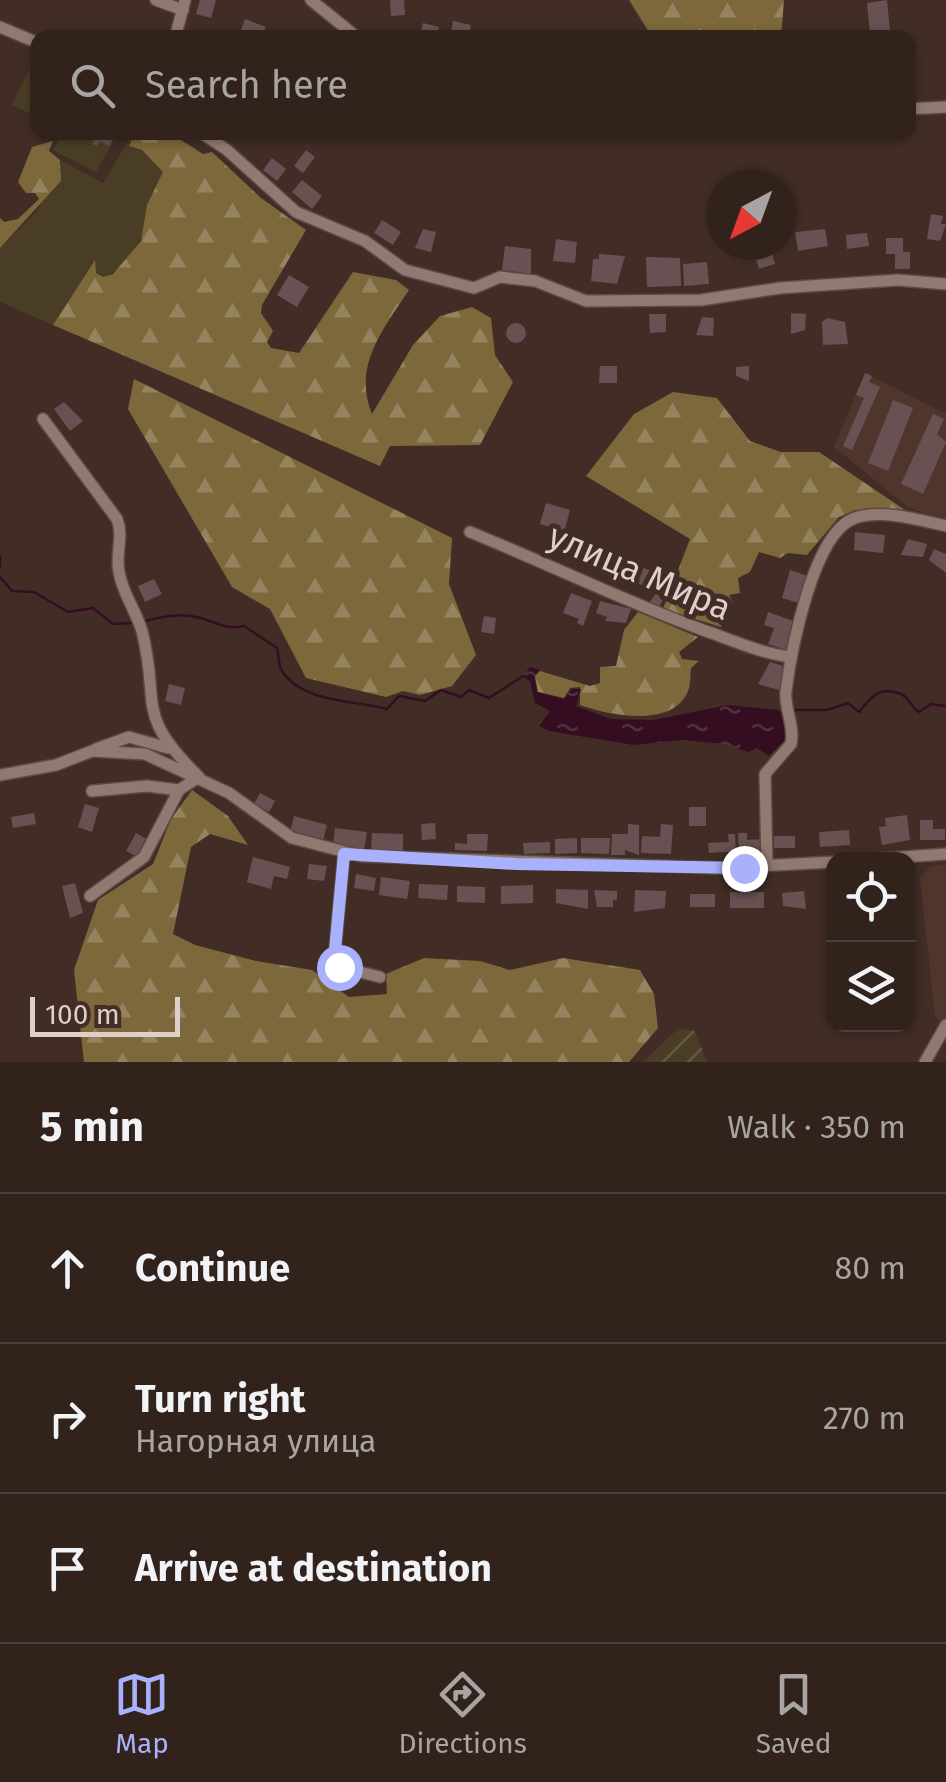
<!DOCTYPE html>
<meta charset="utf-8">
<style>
:root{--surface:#31221c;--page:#392a25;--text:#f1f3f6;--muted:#a8a4a3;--line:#4c3f3b;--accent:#a9b0fc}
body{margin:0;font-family:"Fira Sans",sans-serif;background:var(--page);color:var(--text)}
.controls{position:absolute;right:30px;bottom:30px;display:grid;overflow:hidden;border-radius:20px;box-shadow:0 2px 8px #0004}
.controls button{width:90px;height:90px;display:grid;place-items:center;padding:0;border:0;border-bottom:2px solid var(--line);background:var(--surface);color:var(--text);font:50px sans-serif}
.compass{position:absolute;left:706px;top:170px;width:90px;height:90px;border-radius:50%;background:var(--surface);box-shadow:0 2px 8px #0004;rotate:221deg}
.scale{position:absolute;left:30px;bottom:25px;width:150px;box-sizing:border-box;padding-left:10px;border:5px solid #ddd0cb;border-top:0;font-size:28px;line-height:35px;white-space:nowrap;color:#ddd0cb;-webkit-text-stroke:8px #412d26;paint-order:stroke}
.stop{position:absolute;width:30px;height:30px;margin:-22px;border:8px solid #a9b0fc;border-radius:50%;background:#fff}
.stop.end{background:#a9b0fc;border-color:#fff;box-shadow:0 2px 10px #0008}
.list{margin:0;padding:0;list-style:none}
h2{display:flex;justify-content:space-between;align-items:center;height:130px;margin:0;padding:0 40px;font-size:42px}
h2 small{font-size:32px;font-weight:400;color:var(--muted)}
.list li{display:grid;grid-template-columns:65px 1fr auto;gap:30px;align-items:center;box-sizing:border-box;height:150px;padding:0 40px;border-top:2px solid var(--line)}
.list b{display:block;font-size:38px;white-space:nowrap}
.list p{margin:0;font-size:32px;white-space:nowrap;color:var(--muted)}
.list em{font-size:32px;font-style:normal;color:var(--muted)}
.icon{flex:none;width:55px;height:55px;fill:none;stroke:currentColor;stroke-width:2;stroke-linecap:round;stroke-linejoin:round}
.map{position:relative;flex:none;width:946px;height:1062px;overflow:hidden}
.search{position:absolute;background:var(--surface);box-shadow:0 2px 8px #0004;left:30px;right:30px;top:30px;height:110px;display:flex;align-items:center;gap:25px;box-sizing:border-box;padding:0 35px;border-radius:20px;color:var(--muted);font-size:38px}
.sheet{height:580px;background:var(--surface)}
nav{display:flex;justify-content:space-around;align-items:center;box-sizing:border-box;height:140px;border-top:2px solid var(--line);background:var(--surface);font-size:28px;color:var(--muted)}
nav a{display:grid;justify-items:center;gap:5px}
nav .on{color:var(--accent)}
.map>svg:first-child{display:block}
</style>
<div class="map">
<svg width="946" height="1062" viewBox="0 0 946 1062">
<defs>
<pattern id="forest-firs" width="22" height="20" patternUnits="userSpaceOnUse" patternTransform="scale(2.5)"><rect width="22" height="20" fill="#7c683a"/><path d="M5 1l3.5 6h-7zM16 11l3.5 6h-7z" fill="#94835e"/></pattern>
<pattern id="garden-furrows" width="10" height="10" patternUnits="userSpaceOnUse" patternTransform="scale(2.5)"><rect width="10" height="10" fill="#493e25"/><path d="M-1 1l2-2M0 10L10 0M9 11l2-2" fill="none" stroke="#635943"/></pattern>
<pattern id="water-ripples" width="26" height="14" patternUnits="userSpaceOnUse" patternTransform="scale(2.5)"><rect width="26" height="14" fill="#340d21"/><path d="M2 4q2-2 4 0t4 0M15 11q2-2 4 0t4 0" fill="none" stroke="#512f40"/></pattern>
</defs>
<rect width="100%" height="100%" fill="#412d26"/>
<g fill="#50352c">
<polygon points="865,373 946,414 946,522 908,507 834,447"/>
<polygon points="946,865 946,1020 943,1022 935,1017 920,878 931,866"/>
</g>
<g fill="#493e25">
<polygon points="34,60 37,61 37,117 12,105"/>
<polygon points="63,133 118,133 96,172 53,150"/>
<path d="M130,138L129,146L142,150L163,172C153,206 141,265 103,277L96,272L94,261L53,325L0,302V248L36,212L62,167L60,160L103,183Z"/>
</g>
<g fill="url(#forest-firs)">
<polygon points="629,0 784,0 781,37 652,37"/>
<path d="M135,133H170L203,154L212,152L261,198L306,230L262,305L261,313L273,331L267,342L271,348L299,353L353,272L396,280L409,290C384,328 352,366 372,414L413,345L440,316L472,307L491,318L495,355L513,382L480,445L390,446L380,466L53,325L95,260L96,273L103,277L113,274L141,241L147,205L163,172L142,150L129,146Z"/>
<polygon points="53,141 49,151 60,160 61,181 0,248 0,218 4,222 18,219 39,199 35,193 26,193 18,182 32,147"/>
<polygon points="134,379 452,538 449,584 476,655 452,686 420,695 403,691 386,697 306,678 270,609 232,587 128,409"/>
<polygon points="673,392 717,398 750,441 781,452 819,452 905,510 855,510 839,517 807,555 788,553 780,558 759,552 750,572 738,578 740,593 729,595 732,601 721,627 663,609 690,539 586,476 634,414"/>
<path d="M638,612L698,637L679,652L682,659L699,661L691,668C690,675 691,685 688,691C673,729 608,715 580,705V687L570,688L564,698L538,692L535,676L540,671L590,686L600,683V667L616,666L624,630Z"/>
<polygon points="192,790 228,816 248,845 210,834 191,847 173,934 195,945 256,961 312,970 349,997 387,994 386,974 424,958 480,961 510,970 563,958 640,970 654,994 658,1028 629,1062 84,1062 74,970 98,900 153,864 171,819"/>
</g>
<polygon fill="url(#garden-furrows)" points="679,1028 695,1031 707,1062 643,1062"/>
<polygon fill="url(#water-ripples)" points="530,667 540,670 534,676 537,692 564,699 572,689 581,689 576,706 611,719 653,720 728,705 779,710 785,715 787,738 769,756 757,748 749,752 725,744 683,740 633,745 549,731 539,726 550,711 535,703 530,681 523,677"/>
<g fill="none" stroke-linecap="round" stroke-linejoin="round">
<g stroke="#340d21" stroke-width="2.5">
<polyline points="0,557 0,566"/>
<polyline points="0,577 12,591 34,592 68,612 93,608 113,624 131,623"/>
<path d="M145,621C161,617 179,613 196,617C216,621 223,630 244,626L277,648C279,656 278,664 282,671C303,703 354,700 387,709L399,696L425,701L441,690L461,697L469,690L489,698L523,676"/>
<path d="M795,710H827L848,703L859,712C871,698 878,685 901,694C910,698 910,707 919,712L931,704L946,706"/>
</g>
</g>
<g fill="#685152">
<polygon points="200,0 216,0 211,18 196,14"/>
<polygon points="390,0 404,0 405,15 391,16"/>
<polygon points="887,0 890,32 870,34 867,3"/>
<polygon points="245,19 266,27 262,38 238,38"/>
<polygon points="453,21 471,25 468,38 450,38"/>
<polygon points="423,23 439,27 436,38 419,38"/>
<polygon points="82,132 116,132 109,146 100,141 98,146 92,144 95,139"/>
<polygon points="306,150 315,157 303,173 294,166"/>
<polygon points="272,158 286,169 277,181 263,170"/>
<polygon points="302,180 322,196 312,209 292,192"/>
<polygon points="931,214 943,216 941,224 946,224 940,241 927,239"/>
<polygon points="382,220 401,232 393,245 374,233"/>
<polygon points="423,229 436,232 431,252 415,248"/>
<polygon points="825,229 828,246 798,251 795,232"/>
<polygon points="867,233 869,246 847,249 846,235"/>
<polygon points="886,238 903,238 903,252 910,252 910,269 895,269 895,254 886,254"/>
<polygon points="556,239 577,242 575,263 553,261"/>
<polygon points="505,246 531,249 531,274 502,270"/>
<polygon points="770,247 775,264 759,269 754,252"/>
<polygon points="599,254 625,256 617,284 591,281 593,259 599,259"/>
<polygon points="646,257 680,258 681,286 647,287"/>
<polygon points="707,262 709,284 684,286 683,264"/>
<polygon points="289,275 309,287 297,307 277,295"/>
<polygon points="791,313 806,314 805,330 791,334"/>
<polygon points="649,314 666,314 666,332 650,333"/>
<polygon points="702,317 714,318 713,336 696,335"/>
<polygon points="827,318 845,322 848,344 823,345 822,322"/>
<circle cx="516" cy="333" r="10"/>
<polygon points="600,366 617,366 617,383 599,383"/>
<polygon points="749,366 749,381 736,376 736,367"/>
<polygon points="865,373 872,376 869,382 880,387 852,450 843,446 864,398 856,395"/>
<polygon points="893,400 913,408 888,471 868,463"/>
<polygon points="64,402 83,421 70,431 54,409"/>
<polygon points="933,414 944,419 937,434 946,442 923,494 901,484"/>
<polygon points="546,503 570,510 564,532 540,524"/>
<polygon points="855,532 885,535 883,553 854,550"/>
<polygon points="908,539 927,544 923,557 901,555"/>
<polygon points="934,549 946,554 946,573 929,560"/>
<polygon points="641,567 672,578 659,608 649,603 657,592 635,582"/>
<polygon points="790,570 808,576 799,603 782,598"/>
<polygon points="154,579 162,594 145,602 138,586"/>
<polygon points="571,593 592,601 583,626 577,623 579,619 563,613"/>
<polygon points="600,601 631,609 626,623 605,621 607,617 596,613"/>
<polygon points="768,612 799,623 789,651 768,644 774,628 764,625"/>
<polygon points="484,616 496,618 494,634 481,632"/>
<polygon points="770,662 787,667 779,690 758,684"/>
<polygon points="169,684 185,688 181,705 165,701"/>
<polygon points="260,793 275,801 269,812 254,804"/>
<polygon points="85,804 99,808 92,832 78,827"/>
<rect x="689" y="807" width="17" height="19"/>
<polygon points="34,813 36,824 13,828 11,817"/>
<polygon points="907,815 910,840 882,845 879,827 886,826 885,818"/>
<polygon points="294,816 327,825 323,841 290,832"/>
<polygon points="920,820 933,820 933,829 945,829 945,840 920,840"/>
<polygon points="435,823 436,839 422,840 421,824"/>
<polygon points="628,824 639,825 639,855 625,850 625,855 611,855 612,834 628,834"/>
<polygon points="661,824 673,825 671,854 641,853 642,836 660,837"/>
<polygon points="335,828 367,832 364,850 333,845"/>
<polygon points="849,830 850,845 820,847 819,832"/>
<polygon points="136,833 147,839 137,857 126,851"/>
<polygon points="372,833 403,834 403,853 371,852"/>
<polygon points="738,833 747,833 747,840 763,839 763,853 739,853"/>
<polygon points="467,834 488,834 487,851 455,850 455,843 467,844"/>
<polygon points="728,834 735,834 736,851 709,853 708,843 729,842"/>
<rect x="774" y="836" width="21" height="12"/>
<polygon points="577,838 577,853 555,854 555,839"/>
<polygon points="581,838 610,838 609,854 581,853"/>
<polygon points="550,842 550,853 524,854 523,843"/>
<polygon points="253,857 290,867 287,879 274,876 271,889 247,882"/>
<polygon points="309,864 327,866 324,881 307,879"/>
<polygon points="356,874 376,878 374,891 354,888"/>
<polygon points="381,877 410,881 407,899 379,895"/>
<polygon points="75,883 83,913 70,918 62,886"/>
<polygon points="419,884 448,885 447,900 418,898"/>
<polygon points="533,885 533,903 501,904 501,886"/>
<polygon points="457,886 485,887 485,903 457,902"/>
<polygon points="556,889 588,890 588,909 556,903"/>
<polygon points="594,890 617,891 617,900 613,900 613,907 597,907"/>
<polygon points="635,890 666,891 665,908 634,912"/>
<polygon points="804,891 806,909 783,906 782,893"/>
<rect x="730" y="892" width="34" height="16"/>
<rect x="690" y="894" width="25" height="13"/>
</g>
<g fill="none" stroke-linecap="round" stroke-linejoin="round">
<g stroke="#5a4944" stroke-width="14">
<g id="minor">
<polyline points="156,0 183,10"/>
<polyline points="311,0 358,38"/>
<polyline points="0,27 38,43"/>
<polyline points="175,38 185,0"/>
<polyline points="908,109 946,107"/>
<polyline points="200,132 227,150 296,212 365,241 405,270 474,288 500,277 535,281 586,301 701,300 780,288 898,280 946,284"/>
<path d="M43,419L117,519C124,537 115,554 119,572C122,592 136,611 142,631C161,707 133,712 199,777L179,790L147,786L92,791"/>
<path d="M470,532C549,564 623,601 703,630C732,640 760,653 790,657"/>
<polyline points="96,749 129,737 168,748"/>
<polyline points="0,775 56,765 92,751 145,754 229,793 292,838 361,856 722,868 834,862"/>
<polyline points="344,853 334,961 339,967 380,977"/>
<polyline points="874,859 946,854"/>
<path d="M767,866L765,774L791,744C795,725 784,709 786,691C791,652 813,532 855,518C882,509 919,520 946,526"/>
<polyline points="90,896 144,857 179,790"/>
<polyline points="925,1062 946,1025"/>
</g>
</g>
<use href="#minor" stroke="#907971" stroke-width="11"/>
</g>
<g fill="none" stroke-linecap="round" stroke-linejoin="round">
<polyline stroke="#a9b0fc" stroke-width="12" points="339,967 334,961 344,854 516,864 744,868"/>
</g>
<g text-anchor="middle" stroke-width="10" stroke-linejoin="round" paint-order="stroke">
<g font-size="35" fill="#ddd0cb" stroke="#412d26">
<text transform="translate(640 572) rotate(23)" y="12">улица Мира</text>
</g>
</g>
</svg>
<div class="controls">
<button><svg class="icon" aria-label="locate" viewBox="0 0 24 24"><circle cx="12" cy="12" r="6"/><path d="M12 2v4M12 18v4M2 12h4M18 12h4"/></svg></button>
<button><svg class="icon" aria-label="layers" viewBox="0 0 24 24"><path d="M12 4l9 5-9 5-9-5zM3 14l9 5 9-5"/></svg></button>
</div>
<svg class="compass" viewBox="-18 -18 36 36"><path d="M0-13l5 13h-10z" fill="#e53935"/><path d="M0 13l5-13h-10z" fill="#a8a4a3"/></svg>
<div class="scale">100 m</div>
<div class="stop" style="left:339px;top:967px"></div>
<div class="stop end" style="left:744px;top:868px"></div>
<div class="search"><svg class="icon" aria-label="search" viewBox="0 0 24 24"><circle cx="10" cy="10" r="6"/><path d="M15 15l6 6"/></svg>Search here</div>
</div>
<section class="sheet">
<h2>5 min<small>Walk · 350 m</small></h2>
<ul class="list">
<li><svg class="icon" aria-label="ahead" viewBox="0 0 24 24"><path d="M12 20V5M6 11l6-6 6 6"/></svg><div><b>Continue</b></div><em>80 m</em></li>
<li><svg class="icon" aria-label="right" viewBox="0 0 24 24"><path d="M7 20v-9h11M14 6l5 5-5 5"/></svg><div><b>Turn right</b><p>Нагорная улица</p></div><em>270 m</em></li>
<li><svg class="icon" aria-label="arrive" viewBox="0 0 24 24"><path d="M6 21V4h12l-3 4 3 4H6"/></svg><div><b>Arrive at destination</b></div></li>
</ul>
</section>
<nav>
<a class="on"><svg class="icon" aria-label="map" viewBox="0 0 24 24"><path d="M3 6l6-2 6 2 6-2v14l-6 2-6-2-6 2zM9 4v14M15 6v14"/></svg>Map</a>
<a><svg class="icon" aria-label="directions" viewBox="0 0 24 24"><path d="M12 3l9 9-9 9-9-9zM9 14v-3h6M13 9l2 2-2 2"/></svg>Directions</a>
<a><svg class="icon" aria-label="saved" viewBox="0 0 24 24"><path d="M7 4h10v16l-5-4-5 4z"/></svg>Saved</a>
</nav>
